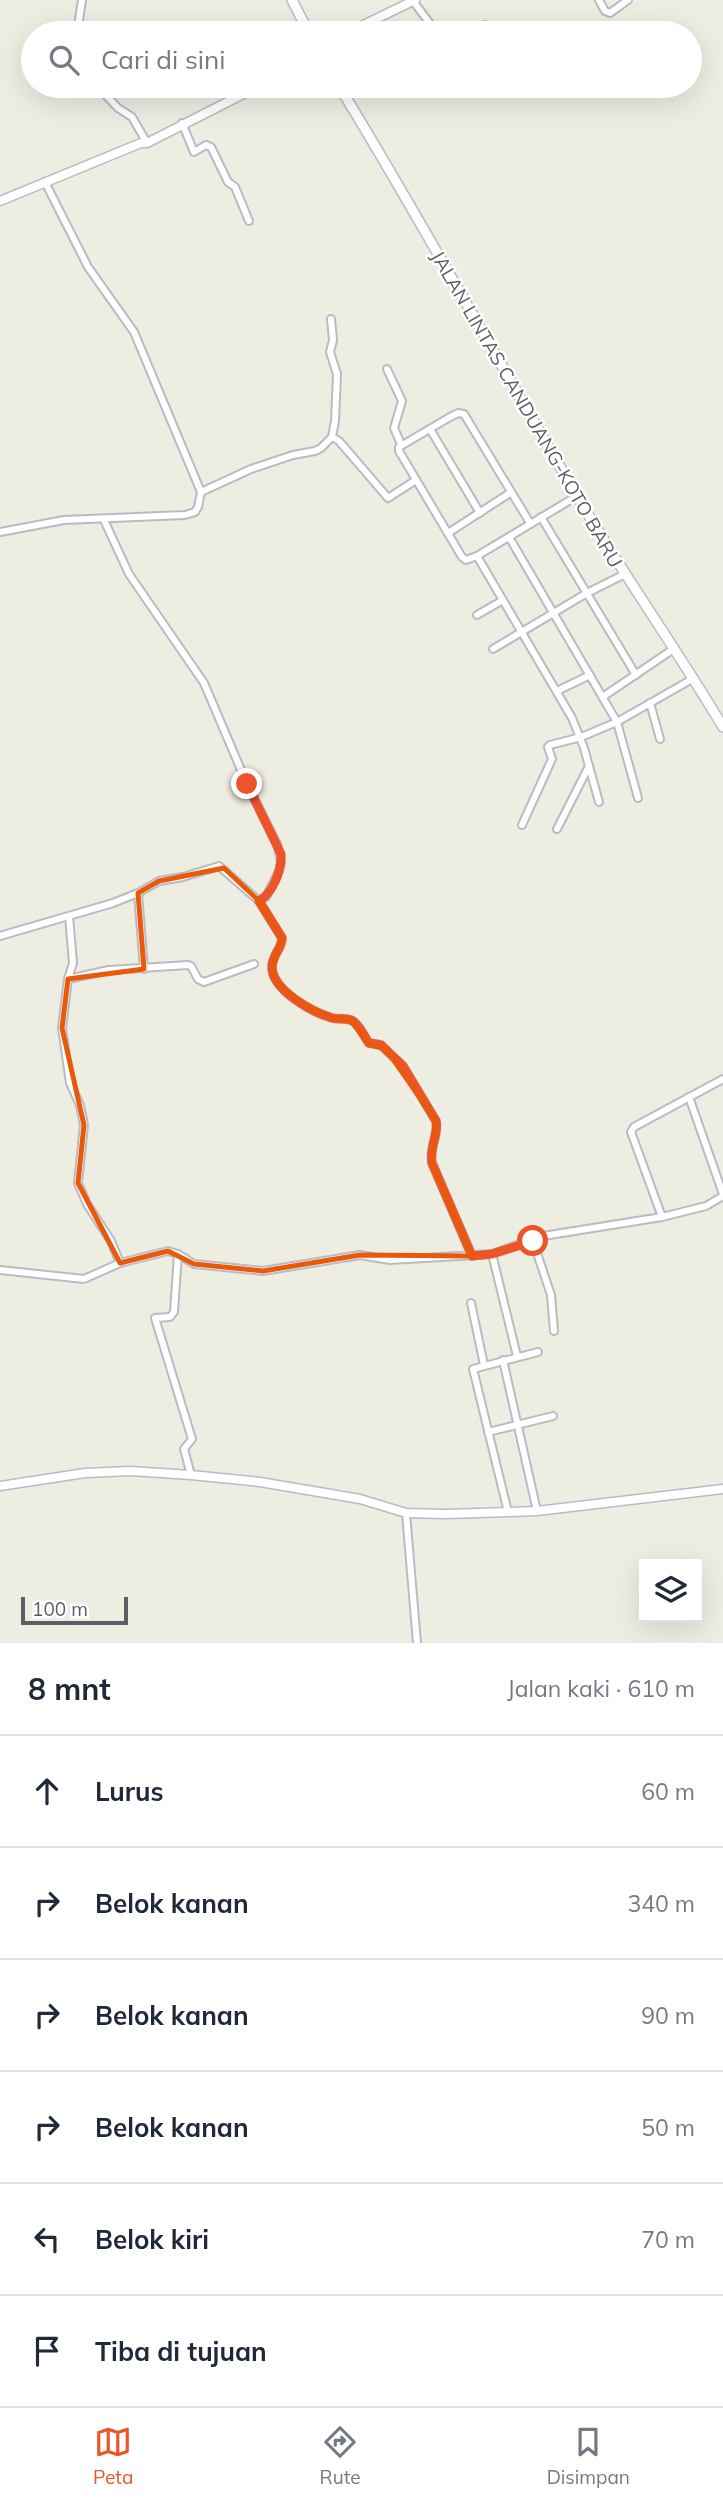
<!DOCTYPE html>
<html lang="id">
<meta charset="utf-8">
<style>
:root{--surface:#fff;--page:#f2f2f3;--text:#1f2937;--muted:#747a83;--line:#e0e1e3;--accent:#ed5429}
body{margin:0;font-family:Mulish,sans-serif;background:var(--page);color:var(--text)}
.controls{position:absolute;right:21px;bottom:21px;display:grid;overflow:hidden;border-radius:0px;box-shadow:0 7px 28px #0002}
.controls button{width:63px;height:63px;display:grid;place-items:center;padding:0;border:0;border-bottom:2px solid var(--line);background:var(--surface);color:var(--text);font:35px sans-serif}
.scale{position:absolute;left:21px;bottom:18px;width:107px;box-sizing:border-box;padding-left:7px;border:4px solid #5b5d64;border-top:0;font-size:19px;line-height:24px;white-space:nowrap;color:#5b5d64;-webkit-text-stroke:5px #fff;paint-order:stroke}
.stop{position:absolute;width:21px;height:21px;margin:-16px;border:5px solid #ed5429;border-radius:50%;background:#fff}
.stop.end{background:#ed5429;border-color:#fff;box-shadow:0 2px 7px #0008}
.list{margin:0;padding:0;list-style:none}
h2{display:flex;justify-content:space-between;align-items:center;height:91px;margin:0;padding:0 28px;font-size:30px}
h2 small{font-size:23px;font-weight:400;color:var(--muted)}
.list li{display:grid;grid-template-columns:46px 1fr auto;gap:21px;align-items:center;box-sizing:border-box;height:112px;padding:0 28px;border-top:2px solid var(--line)}
.list b{display:block;font-size:26px;white-space:nowrap}
.list em{font-size:23px;font-style:normal;color:var(--muted)}
.icon{flex:none;width:38px;height:38px;fill:none;stroke:currentColor;stroke-width:2;stroke-linecap:round;stroke-linejoin:round}
.map{position:relative;flex:none;width:723px;height:1643px;overflow:hidden}
.search{position:absolute;background:var(--surface);box-shadow:0 7px 28px #0002;left:21px;right:21px;top:21px;height:77px;display:flex;align-items:center;gap:18px;box-sizing:border-box;padding:0 24px;border-radius:38px;color:var(--muted);font-size:26px}
.sheet{height:763px;background:var(--surface)}
nav{display:flex;justify-content:space-around;align-items:center;box-sizing:border-box;height:98px;border-top:2px solid var(--line);background:var(--surface);font-size:19px;color:var(--muted)}
nav a{display:grid;justify-items:center;gap:4px}
nav .on{color:var(--accent)}
.map>svg:first-child{display:block}
</style>
<div class="map">
<svg width="723" height="1643" viewBox="0 0 723 1643">
<rect width="100%" height="100%" fill="#eeede2"/>
<g fill="none" stroke-linecap="round" stroke-linejoin="round">
<g stroke="#babbc2" stroke-width="10">
<g id="minor">
<polyline points="599,0 605,11 610,13 628,0"/>
<polyline points="413,1 437,33"/>
<polyline points="77,33 82,0"/>
<polyline points="459,33 485,25 488,33"/>
<polyline points="97,86 118,108 132,117 147,143"/>
<polyline points="182,123 194,152 206,145 211,147 228,182 235,187 249,221"/>
<polyline points="331,319 333,340 330,352 337,374 335,421 332,437"/>
<polyline points="387,369 402,401 394,428 401,444"/>
<polyline points="430,429 480,513"/>
<polyline points="201,492 251,469 293,455 315,451 321,448 332,437 339,441 388,498 416,480"/>
<polyline points="541,517 636,675"/>
<polyline points="104,520 129,574 204,683 247,784 277,844 281,862 279,871 266,897 259,901"/>
<polyline points="530,523 464,414 458,413 450,417 399,447 399,451 462,557 466,560 477,556 577,496"/>
<polyline points="0,532 64,520 185,515 195,512 198,507 201,492 134,332 88,267 45,182"/>
<polyline points="448,533 510,493"/>
<polyline points="509,537 617,722 638,798"/>
<polyline points="477,556 572,718 584,748 599,802"/>
<polyline points="477,615 503,600"/>
<polyline points="493,649 587,593 625,574"/>
<polyline points="557,691 590,675"/>
<polyline points="604,696 675,648"/>
<polyline points="650,703 660,739"/>
<polyline points="522,825 552,759 548,747 550,745 581,737 617,722 694,678"/>
<polyline points="557,829 589,766"/>
<polyline points="138,893 144,969"/>
<polyline points="69,916 73,963 68,979 62,1028 70,1083 80,1105 84,1125 78,1183 87,1204 111,1241 120,1263"/>
<path d="M0,936L113,903L138,893L159,881L183,877L219,866L259,901L282,938C282,949 272,955 272,967C272,990 312,1012 332,1018C339,1020 346,1017 353,1021C361,1027 363,1035 369,1043L381,1045L403,1066L436,1121C439,1134 429,1147 432,1163L472,1256"/>
<polyline points="68,979 109,970 188,965 191,966 198,979 204,982 254,964"/>
<polyline points="689,1097 723,1194"/>
<polyline points="662,1217 631,1132 634,1127 723,1079"/>
<polyline points="533,1241 551,1295 554,1331"/>
<polyline points="178,1254 174,1312 170,1317 155,1318 192,1439 184,1449 191,1475"/>
<polyline points="492,1254 517,1356"/>
<polyline points="0,1270 84,1279 120,1263 168,1251 178,1254 194,1264 263,1271 360,1255 390,1260 492,1254 543,1236 662,1217 706,1206 723,1196"/>
<polyline points="471,1303 484,1365"/>
<polyline points="503,1360 537,1511"/>
<polyline points="488,1432 553,1416"/>
<polyline points="508,1512 473,1369 538,1352"/>
<polyline points="406,1513 417,1643"/>
</g>
</g>
<g stroke="#babbc2" stroke-width="11">
<g id="tertiary">
<polyline points="347,33 415,0"/>
<polyline points="0,201 141,143 147,143 259,86"/>
<polyline points="0,1486 85,1473 131,1471 191,1475 260,1482 360,1499 406,1513 445,1514 537,1511 723,1489"/>
</g>
</g>
<g stroke="#bbbdc4" stroke-width="12">
<g id="secondary">
<polyline points="292,0 309,33"/>
<path d="M339,86C421,220 496,358 576,494C622,573 676,648 723,727"/>
</g>
</g>
<use href="#minor" stroke="#fff" stroke-width="6"/>
<use href="#tertiary" stroke="#fff" stroke-width="8"/>
<use href="#secondary" stroke="#fff" stroke-width="9"/>
</g>
<g fill="none" stroke-linecap="round" stroke-linejoin="round">
<path stroke="#ed5429" stroke-width="9" d="M247,784L281,854C282,870 273,893 259,901L282,938C282,949 272,955 272,967C272,990 312,1012 332,1018C339,1020 346,1017 353,1021C361,1027 363,1035 369,1043L381,1045L403,1066L436,1121C439,1134 429,1147 432,1163L472,1256L492,1254L533,1241"/>
</g>
<path fill="none" stroke="#e8590c" stroke-width="5" stroke-linejoin="round" d="M224,868L259,901L282,938L272,968L277,983L302,1004L334,1019H350L368,1044L386,1049L436,1121L432,1163L472,1256L360,1255L263,1271L194,1264L168,1251L120,1263L78,1183L84,1125L62,1028L68,979L144,969L138,893L159,881Z"/>
<g text-anchor="middle" stroke-width="5" stroke-linejoin="round" paint-order="stroke">
<g font-size="19" fill="#5b5d64" stroke="#fff">
<text transform="translate(527 409) rotate(60)" y="7">JALAN LINTAS CANDUANG-KOTO BARU</text>
</g>
</g>
</svg>
<div class="controls">
<button><svg class="icon" aria-label="layers" viewBox="0 0 24 24"><path d="M12 4l9 5-9 5-9-5zM3 14l9 5 9-5"/></svg></button>
</div>
<div class="scale">100 m</div>
<div class="stop" style="left:533px;top:1241px"></div>
<div class="stop end" style="left:247px;top:784px"></div>
<div class="search"><svg class="icon" aria-label="search" viewBox="0 0 24 24"><circle cx="10" cy="10" r="6"/><path d="M15 15l6 6"/></svg>Cari di sini</div>
</div>
<section class="sheet">
<h2>8 mnt<small>Jalan kaki · 610 m</small></h2>
<ul class="list">
<li><svg class="icon" aria-label="ahead" viewBox="0 0 24 24"><path d="M12 20V5M6 11l6-6 6 6"/></svg><div><b>Lurus</b></div><em>60 m</em></li>
<li><svg class="icon" aria-label="right" viewBox="0 0 24 24"><path d="M7 20v-9h11M14 6l5 5-5 5"/></svg><div><b>Belok kanan</b></div><em>340 m</em></li>
<li><svg class="icon" aria-label="right" viewBox="0 0 24 24"><path d="M7 20v-9h11M14 6l5 5-5 5"/></svg><div><b>Belok kanan</b></div><em>90 m</em></li>
<li><svg class="icon" aria-label="right" viewBox="0 0 24 24"><path d="M7 20v-9h11M14 6l5 5-5 5"/></svg><div><b>Belok kanan</b></div><em>50 m</em></li>
<li><svg class="icon" aria-label="left" viewBox="0 0 24 24"><path d="M17 20v-9H6M10 6l-5 5 5 5"/></svg><div><b>Belok kiri</b></div><em>70 m</em></li>
<li><svg class="icon" aria-label="arrive" viewBox="0 0 24 24"><path d="M6 21V4h12l-3 4 3 4H6"/></svg><div><b>Tiba di tujuan</b></div></li>
</ul>
</section>
<nav>
<a class="on"><svg class="icon" aria-label="map" viewBox="0 0 24 24"><path d="M3 6l6-2 6 2 6-2v14l-6 2-6-2-6 2zM9 4v14M15 6v14"/></svg>Peta</a>
<a><svg class="icon" aria-label="directions" viewBox="0 0 24 24"><path d="M12 3l9 9-9 9-9-9zM9 14v-3h6M13 9l2 2-2 2"/></svg>Rute</a>
<a><svg class="icon" aria-label="saved" viewBox="0 0 24 24"><path d="M7 4h10v16l-5-4-5 4z"/></svg>Disimpan</a>
</nav>
